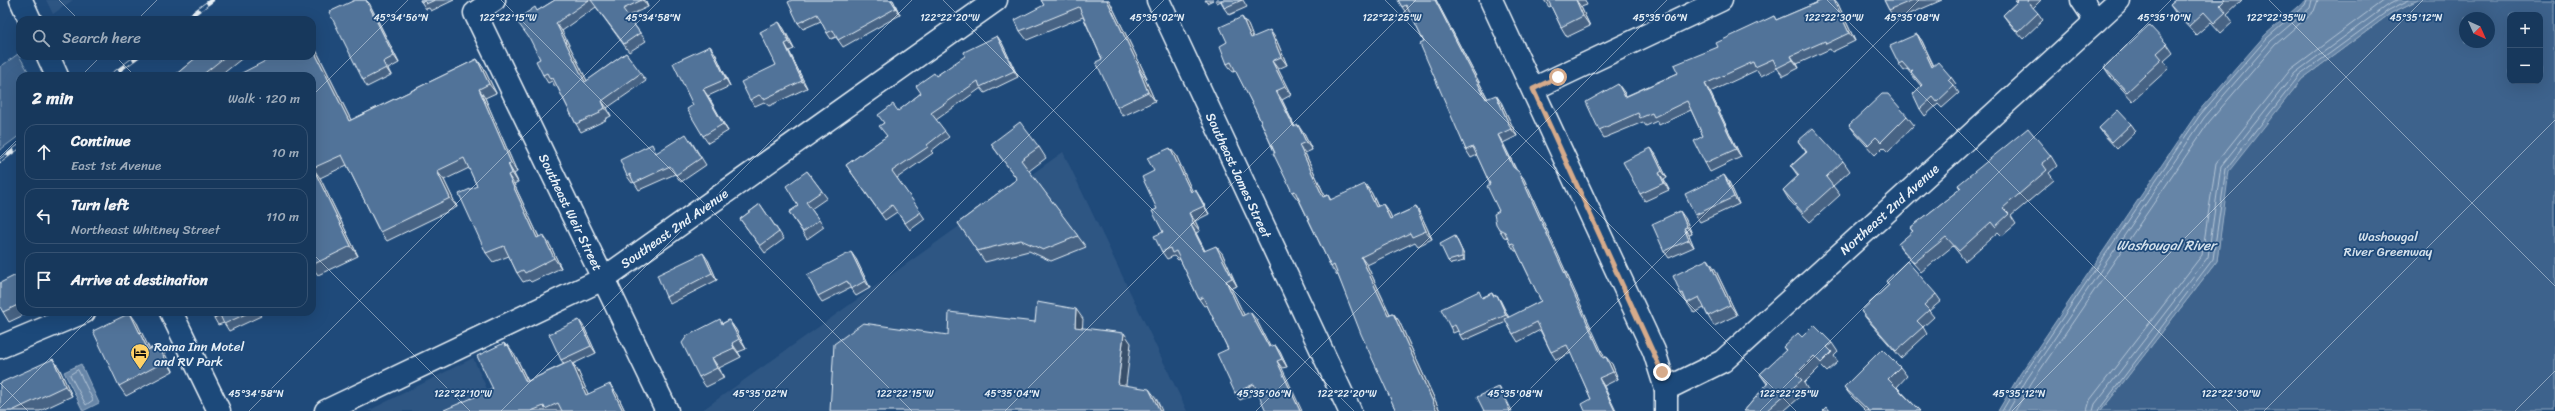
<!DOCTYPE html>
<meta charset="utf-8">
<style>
:root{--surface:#17385c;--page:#203f62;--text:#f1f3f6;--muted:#9eacbb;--line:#365272}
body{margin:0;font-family:Sriracha,sans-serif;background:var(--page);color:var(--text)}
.controls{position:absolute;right:12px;top:12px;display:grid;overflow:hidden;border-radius:8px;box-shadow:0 4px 16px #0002}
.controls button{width:36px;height:36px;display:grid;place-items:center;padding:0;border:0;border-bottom:1px solid var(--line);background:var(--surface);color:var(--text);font:20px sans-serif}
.compass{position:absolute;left:2459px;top:12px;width:36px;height:36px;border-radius:50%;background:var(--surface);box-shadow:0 4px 16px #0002;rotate:135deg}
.stop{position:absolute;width:12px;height:12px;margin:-9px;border:3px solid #d6ab8b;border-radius:50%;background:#fff}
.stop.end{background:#d6ab8b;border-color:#fff;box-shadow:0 1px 4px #0008}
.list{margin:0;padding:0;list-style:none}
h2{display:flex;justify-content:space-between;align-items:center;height:52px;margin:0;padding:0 16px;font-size:17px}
h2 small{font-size:13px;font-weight:400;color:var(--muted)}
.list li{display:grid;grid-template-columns:26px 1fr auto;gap:12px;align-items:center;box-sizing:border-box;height:56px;margin:0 8px 8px;padding:0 8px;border:1px solid var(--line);border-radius:12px}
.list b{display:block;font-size:15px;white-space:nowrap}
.list p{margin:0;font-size:13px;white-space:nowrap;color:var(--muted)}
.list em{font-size:13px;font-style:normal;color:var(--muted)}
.icon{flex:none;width:22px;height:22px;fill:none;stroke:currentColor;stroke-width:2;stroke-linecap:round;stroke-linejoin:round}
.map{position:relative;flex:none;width:2555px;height:411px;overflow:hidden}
.search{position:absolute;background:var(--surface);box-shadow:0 4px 16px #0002;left:16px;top:16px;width:300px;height:44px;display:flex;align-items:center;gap:10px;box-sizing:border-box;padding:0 14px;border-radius:12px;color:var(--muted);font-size:15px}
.panel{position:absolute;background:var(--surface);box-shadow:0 4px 16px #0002;left:16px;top:72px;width:300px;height:244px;border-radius:12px}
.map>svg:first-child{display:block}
</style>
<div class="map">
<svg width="2555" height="411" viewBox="0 0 2555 411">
<rect width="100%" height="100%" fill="#1f4a7a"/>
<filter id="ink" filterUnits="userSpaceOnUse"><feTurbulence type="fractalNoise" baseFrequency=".025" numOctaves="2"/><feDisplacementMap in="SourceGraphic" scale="8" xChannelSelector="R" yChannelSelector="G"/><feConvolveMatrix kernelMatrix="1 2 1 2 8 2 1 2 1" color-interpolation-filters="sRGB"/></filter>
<g filter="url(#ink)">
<g fill="#2e5683">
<polygon points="46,0 73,0 53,14"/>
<polygon points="1063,152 1187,411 701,411"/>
<polygon points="473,358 497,411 368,411"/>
</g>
<g fill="#3c628c" stroke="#92aac2" fill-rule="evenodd">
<path d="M2418,0H2555V411H2101L2217,261L2228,171L2302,79L2391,13ZM2510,15H2540V81H2510ZM2465,18H2489V42H2465Z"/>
<polygon points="18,54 31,76 20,76 20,135 0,150 0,67"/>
</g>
<g fill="#6685a7" stroke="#9ab0c7">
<polygon points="2305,0 2418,0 2391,13 2302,79 2229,171 2217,261 2101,411 1998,411 2020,374 2197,113 2265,35"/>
<polygon points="81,364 99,403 83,411 64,372"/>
</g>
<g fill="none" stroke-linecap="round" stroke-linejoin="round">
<g stroke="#b4c6d8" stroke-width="1">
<polygon points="78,370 93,400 86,405 70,375"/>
<polyline points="2002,411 2023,376 2200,115 2267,38 2305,5 2307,0"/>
<polyline points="2008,411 2027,379 2204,118 2271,41 2310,8 2312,0"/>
<polyline points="2015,411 2032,382 2209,122 2275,45 2314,11 2318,0"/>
<polyline points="2087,411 2090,400 2202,255 2216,163 2291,69 2384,0"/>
<polyline points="2093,411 2095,404 2208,257 2221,166 2295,73 2386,6 2398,0"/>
<polyline points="2098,411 2213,259 2226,169 2299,76 2389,10 2409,0"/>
</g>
<g stroke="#e8f1f8" stroke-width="25">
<g id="minor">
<polyline points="494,0 475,13 667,411"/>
<polyline points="1158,0 1350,411"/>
<polyline points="1491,0 1654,351 1666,389 1666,411"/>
<polyline points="2082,0 2096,21"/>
<polyline points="1533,89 1721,0"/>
<polyline points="0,347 84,312"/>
<polyline points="1666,389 1723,361 2119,0"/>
<polyline points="326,411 603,279 996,0"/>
</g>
</g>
<g stroke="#e8f1f8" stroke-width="25">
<g id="major">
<polyline points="21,0 30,20"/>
<polyline points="48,56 57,76"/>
<polyline points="171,312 219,411"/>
</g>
</g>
<use href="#minor" stroke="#1f4a7a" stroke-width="22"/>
<use href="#major" stroke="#1f4a7a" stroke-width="22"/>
<g stroke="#e8f1f8" stroke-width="4.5">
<g id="rail">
<polyline points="185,20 212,0"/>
<polyline points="111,76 138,56"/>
<polyline points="0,161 20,146"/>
</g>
</g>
<use href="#rail" stroke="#1f4a7a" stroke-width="3" stroke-dasharray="9" stroke-linecap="butt"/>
</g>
<g fill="#466384" stroke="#e8f1f8">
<polygon points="355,0 366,0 369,3 399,63 388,69 391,75 367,87 363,80"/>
<polygon points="420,0 454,0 431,11 429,8 426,9"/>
<polygon points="555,0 645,0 648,7 628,16 646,41 629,52 596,7 562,31 587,81 626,53 646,81 607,108 611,116 605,119 606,120 581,132 576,124 557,86 555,87 552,81 548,83 543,75 540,59 537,11"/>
<polygon points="792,0 893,0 900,15 843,47 836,37 831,39 827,33 821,21 803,29 798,23"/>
<polygon points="1041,0 1109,0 1147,78 1145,79 1155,101 1123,116 1117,107 1102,59 1083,17 1027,40 1020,31 1044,5"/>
<polygon points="1205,0 1213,0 1207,3"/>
<polygon points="1215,0 1243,0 1247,7 1229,15 1224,8 1221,1 1217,3"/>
<polygon points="1398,0 1437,0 1436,0 1488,99 1501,102 1517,136 1503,143 1516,169 1519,172 1524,179 1604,357 1612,364 1618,379 1604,386 1591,399 1571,353 1556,360 1551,352 1540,330 1518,342 1513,334 1506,322 1463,341 1458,331 1453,333 1450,327 1483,297 1492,293 1494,296 1500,300 1509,318 1541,301 1517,251 1515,251 1510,244 1508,238 1504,237 1499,229 1499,211 1490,184 1477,155 1471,158 1466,150 1424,42 1410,13 1407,14 1402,7"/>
<polygon points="1544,0 1585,0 1587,5 1581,7 1590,26 1567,37 1561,27 1551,6 1549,7"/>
<polygon points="1823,0 1835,0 1838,4 1855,41 1832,52 1830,49 1797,64 1799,68 1783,76 1777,68 1761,76 1757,70 1710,92 1741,157 1710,172 1705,163 1703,136 1691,110 1659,125 1657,121 1646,126 1643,122 1604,138 1599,130 1624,92 1626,96 1678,73 1718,47 1774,16 1776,20"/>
<polygon points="1884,0 1942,0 1896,20 1889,10"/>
<polygon points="2015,0 2041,0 2033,8 2038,13 2043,20 2023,39 2008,22 2003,15 2017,2"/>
<polygon points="2176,0 2242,0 2227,14 2233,22 2221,33 2211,22 2196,35 2177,15 2170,5"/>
<polygon points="779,22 784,29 794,49 789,51 807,88 769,106 764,102 755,106 750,100 776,65"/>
<polygon points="1248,25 1253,38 1276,39 1287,65 1278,69 1291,95 1282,100 1295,127 1304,134 1312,150 1305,153 1325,196 1328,195 1331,200 1371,192 1378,206 1389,212 1392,218 1416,207 1421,215 1432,239 1418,246 1415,242 1367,265 1390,314 1393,313 1399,321 1440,411 1396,411 1338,275 1337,275 1331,267 1299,200 1298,200 1292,192 1257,113 1236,71 1233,72 1227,64 1227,42"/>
<polygon points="1917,34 1922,41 1934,66 1951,77 1956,84 1954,86 1959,93 1942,108 1938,104 1925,116 1920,109 1921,86 1907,69 1904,71 1899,64"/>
<polygon points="997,36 1002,43 1018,77 985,93 981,88 936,120 949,137 931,151 933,153 897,178 925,219 910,230 897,212 885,220 846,165 887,136 883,123 921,93 936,76"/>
<polygon points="2167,44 2173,53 2164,61 2169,68 2133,101 2110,76 2104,67"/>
<polygon points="315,48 351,120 477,59 484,69 496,93 485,98 517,172 514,174 518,182 514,184 539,237 550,245 561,268 531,282 529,280 523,282 517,273 509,256 493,262 486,253 477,186 469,168 444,180 457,207 387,241 380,232 347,165 320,178 358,256 318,275 312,267 312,76"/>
<polygon points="715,53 730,86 708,96 728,131 708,143 703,136 693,105"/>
<polygon points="198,56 245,56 220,76 174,76"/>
<polygon points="1907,116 1914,125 1888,152 1883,147 1875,155 1856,134 1849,125"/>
<polygon points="2131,124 2136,131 2117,149 2104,135 2099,128"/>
<polygon points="691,141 706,165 681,182 675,174 639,190 634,182 632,183 627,176 658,152"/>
<polygon points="1798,141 1843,161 1850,171 1833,186 1840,195 1810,222 1789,200 1783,190 1798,176 1791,166 1806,152"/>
<polygon points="991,144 1039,147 1046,158 1029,171 1086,247 1051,261 1029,251 985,262 958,223 1017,179"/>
<polygon points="1651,148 1656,155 1667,178 1664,180 1669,190 1645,201 1640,194"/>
<polygon points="1176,155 1192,191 1200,197 1209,214 1195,221 1200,231 1196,233 1205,251 1222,253 1237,286 1231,288 1244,315 1256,319 1270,347 1275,345 1280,352 1287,367 1282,368 1258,392 1240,400 1235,393 1228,349 1207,305 1204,306 1199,299 1180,259 1178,260 1174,256 1167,259 1162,252 1163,232 1157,209 1154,171"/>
<polygon points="2051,156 2057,166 2049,173 2054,180 2011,216 2016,224 2002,236 1998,232 1965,261 1953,246 1921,272 1905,254 1898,244 1913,232 1910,228 1960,189 1958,185"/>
<polygon points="807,171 827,198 811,209 824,227 807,239 789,212 798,206"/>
<polygon points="1729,182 1739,204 1700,222 1695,215"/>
<polygon points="760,204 784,239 765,253 740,219"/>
<polygon points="1685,218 1692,234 1689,235 1694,247 1669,258 1664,251"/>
<polygon points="1455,236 1457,240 1464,255 1464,261 1451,264 1448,261"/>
<polygon points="856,259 870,288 856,296 850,288 822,302 818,296"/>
<polygon points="708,260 717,280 670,304 666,297"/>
<polygon points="1715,269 1737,315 1714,326 1708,316 1704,308 1694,313 1681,294"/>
<polygon points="20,273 20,312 30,312 9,322 3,312"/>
<polygon points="1886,281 1936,294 1941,301 1929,311 1934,317 1923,327 1927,334 1901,358 1866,318 1861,311 1889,285"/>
<polygon points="210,312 258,312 261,316 229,331 224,323 218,325 214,318"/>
<polygon points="729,320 736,330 746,349 738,352 741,357 719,368 724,378 706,387 699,377 723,323"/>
<polygon points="137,323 149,349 158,345 165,354 173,371 126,396 119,386"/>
<polygon points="584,327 596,353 573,364 578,371 588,394 617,394 625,411 445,411 493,389 504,343 515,355 528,381 564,364 561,360"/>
<polygon points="1802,337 1832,343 1838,352 1834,356 1838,362 1827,372 1821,366 1804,383 1808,390 1784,411 1744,411 1767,384 1760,374 1786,351 1783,347"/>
<polygon points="53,359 59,368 72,396 40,411 0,411"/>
<polygon points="1900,367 1907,376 1897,387 1920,411 1866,411 1851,396 1844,387"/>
</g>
<g fill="#39506b" stroke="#e8f1f8">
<polygon points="366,0 369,3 399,63 394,56"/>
<polygon points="643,0 645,0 648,7"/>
<polygon points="891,0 893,0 900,15 896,8"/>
<polygon points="1107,0 1109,0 1147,78 1140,69"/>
<polygon points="1435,0 1436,0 1492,107 1486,99"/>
<polygon points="1576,0 1581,7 1590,26 1583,16"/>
<polygon points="1834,0 1835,0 1838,4 1855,41 1849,33"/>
<polygon points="1242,17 1248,25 1257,47 1251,38"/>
<polygon points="779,22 784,29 794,49 789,42"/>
<polygon points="556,23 562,31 591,89 585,82"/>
<polygon points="1270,30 1276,39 1287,65 1281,57"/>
<polygon points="1917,34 1922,41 1937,74 1932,67"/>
<polygon points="997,36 1002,43 1018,77 1014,71"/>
<polygon points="785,44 789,51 807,88 802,81"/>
<polygon points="312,45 315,48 356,130 349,121 312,47"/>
<polygon points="710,46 715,53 730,86 726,79"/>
<polygon points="1791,56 1797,64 1799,68 1793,60"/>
<polygon points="477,59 484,69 496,93 489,84"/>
<polygon points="1272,61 1278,69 1291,95 1285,87"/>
<polygon points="383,62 388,69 391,75 386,68"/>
<polygon points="1139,70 1145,79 1155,101 1148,92"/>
<polygon points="1618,84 1624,92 1630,105 1625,97"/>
<polygon points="1705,84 1710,92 1741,157 1736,149"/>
<polygon points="479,89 485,98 517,172 511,163"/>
<polygon points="703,89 708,96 728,131 723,124"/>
<polygon points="1276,91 1282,100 1299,136 1294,127"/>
<polygon points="1496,95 1501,102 1517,136 1511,129"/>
<polygon points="602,101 607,108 611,116 605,108"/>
<polygon points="1298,125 1304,134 1312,150 1306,142"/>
<polygon points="1498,135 1503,143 1518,174 1513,167"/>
<polygon points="1299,145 1305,153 1329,205 1323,197"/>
<polygon points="1170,148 1176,155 1196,199 1191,192"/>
<polygon points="1651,148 1656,155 1667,178 1662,171"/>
<polygon points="508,164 514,174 518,182 512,173"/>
<polygon points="313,168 320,178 358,256 351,246"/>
<polygon points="437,171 444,180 457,207 450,198"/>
<polygon points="1519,172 1524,179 1608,365 1603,358"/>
<polygon points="1659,173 1664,180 1669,190 1664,183"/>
<polygon points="508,175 514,184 544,248 537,238"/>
<polygon points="1724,175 1729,182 1739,204 1734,197"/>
<polygon points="1365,184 1371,192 1382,215 1376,207"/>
<polygon points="1195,189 1200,197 1209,214 1204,206"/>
<polygon points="1383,204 1389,212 1396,227 1390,219"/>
<polygon points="1416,207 1421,215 1432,239 1426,231"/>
<polygon points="1680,211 1685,218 1692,234 1687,227"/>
<polygon points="1189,213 1195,221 1200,231 1194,224"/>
<polygon points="1191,225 1196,233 1209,259 1204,251"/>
<polygon points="1684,228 1689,235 1694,247 1689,240"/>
<polygon points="543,235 550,245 561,268 554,258"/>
<polygon points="1455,236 1457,240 1464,255 1464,261 1462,257"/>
<polygon points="1216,246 1222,253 1237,286 1232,278"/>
<polygon points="851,252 856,259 870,288 865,281"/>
<polygon points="703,253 708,260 717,280 712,273"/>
<polygon points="1361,257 1367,265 1394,323 1388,315"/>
<polygon points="1708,259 1715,269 1737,315 1730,305"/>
<polygon points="1226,281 1231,288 1248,323 1242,316"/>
<polygon points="1497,295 1500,300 1510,320 1506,315"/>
<polygon points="1076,309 1083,319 1082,336 1075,327"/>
<polygon points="1250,312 1256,319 1274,354 1269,347"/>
<polygon points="130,313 137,323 155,360 148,350"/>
<polygon points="1393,313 1399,321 1440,411 1437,411"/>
<polygon points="579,320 584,327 596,353 591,346"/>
<polygon points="729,320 736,330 746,349 739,339"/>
<polygon points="1124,333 1131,343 1125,393 1118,384"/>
<polygon points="732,343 738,352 741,357 734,348"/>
<polygon points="158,345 165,354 173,371 166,361"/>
<polygon points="508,345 515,355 533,392 526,382"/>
<polygon points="1275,345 1280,352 1287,367 1282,359"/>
<polygon points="1606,357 1612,364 1618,379 1613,372"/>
<polygon points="712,358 719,368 724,378 717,368"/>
<polygon points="53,359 59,368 72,396 65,386"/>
<polygon points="571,361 578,371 593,405 586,395"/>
<polygon points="1277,361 1282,368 1302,411 1300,411"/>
<polygon points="1599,378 1604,386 1616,411 1615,411"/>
<polygon points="610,384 617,394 625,411 623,411"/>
<polygon points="1499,387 1504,395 1512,411 1510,411"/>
<polygon points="1149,389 1156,398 1162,411 1160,411"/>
</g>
<g fill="#517399" stroke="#e8f1f8">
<polygon points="355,0 366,0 394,56 383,62 386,68 363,80 329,12"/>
<polygon points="420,0 435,0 426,4 425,1 421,2"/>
<polygon points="555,0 589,0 556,23 585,82 626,53 641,73 602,101 605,108 599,111 600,113 576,124 553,78 550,79 547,73 543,75 536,61 540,59 530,39 516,20 535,7 537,11"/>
<polygon points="591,0 642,0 623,9 640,33 624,44"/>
<polygon points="792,0 891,0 896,8 838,40 833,30 827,33 817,14 798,23 788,2"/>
<polygon points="1041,0 1107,0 1140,69 1139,70 1148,92 1117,107 1096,62 1102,59 1079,7 1020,31 1015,20 1044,5"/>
<polygon points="1221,0 1242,0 1224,8"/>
<polygon points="1398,0 1435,0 1486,99 1496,95 1511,129 1498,135 1513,167 1519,172 1603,358 1606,357 1613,372 1599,378 1615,411 1585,411 1582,404 1591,399 1567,345 1551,352 1537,322 1513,334 1505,319 1541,301 1513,243 1510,244 1505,232 1499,229 1496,224 1494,214 1499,211 1487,186 1490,184 1473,147 1466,150 1420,44 1424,42 1406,5 1402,7"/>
<polygon points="1548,0 1576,0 1583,16 1561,27"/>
<polygon points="1823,0 1834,0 1849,33 1826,44 1825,41 1791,56 1793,60 1777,68 1773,59 1755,67 1753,62 1705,84 1736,149 1705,163 1694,141 1703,136 1687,101 1654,117 1652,113 1640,118 1638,113 1599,130 1586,102 1618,84 1625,97 1678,73 1674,65 1718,47 1716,43 1774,16 1776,20"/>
<polygon points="1884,0 1913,0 1889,10"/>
<polygon points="2017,0 2029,0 2028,2 2038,13 2018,32 2003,15 2018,1"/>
<polygon points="2176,0 2225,0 2220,5 2226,12 2214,23 2204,12 2189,26 2170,5"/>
<polygon points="1242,17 1251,38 1270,30 1281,57 1272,61 1285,87 1276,91 1294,127 1298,125 1306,142 1299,145 1323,197 1328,195 1330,200 1365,184 1376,207 1383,204 1390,219 1416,207 1426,231 1412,237 1410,233 1361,257 1388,315 1393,313 1437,411 1396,411 1361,334 1334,265 1331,267 1295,191 1292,192 1273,153 1275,153 1257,113 1231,62 1227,64 1220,46 1227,42 1220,27"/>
<polygon points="779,22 789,42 785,44 802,81 764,99 759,95 750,100 741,82 776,65 760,32"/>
<polygon points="2149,25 2167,44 2157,53 2162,59 2127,92 2104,67"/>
<polygon points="1917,34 1932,67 1938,62 1951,77 1948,80 1954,86 1937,102 1933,97 1920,109 1913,94 1922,85 1911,72 1913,70 1910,71 1902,62 1899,64 1890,46"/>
<polygon points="997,36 1014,71 980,87 978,81 931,113 945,131 927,145 928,147 892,171 921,212 905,223 892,205 881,214 846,165 887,136 879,126 884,123 878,115 893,104 898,111 921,93 916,86 921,82 934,73 936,76 965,56 964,52"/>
<polygon points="710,46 726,79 703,89 723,124 703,136 687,109 693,105 673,63"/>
<polygon points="312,47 349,121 477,59 489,84 479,89 511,163 508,164 512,173 508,175 537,238 543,235 554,258 525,273 523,270 517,273 504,246 486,253 459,194 477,186 464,158 437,171 450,198 380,232 342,155 313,168 351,246 312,265 312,76 236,76 275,56 312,56"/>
<polygon points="198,56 226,56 201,76 174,76"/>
<polygon points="1882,94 1888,94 1907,116 1881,142 1876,137 1868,145 1849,125"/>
<polygon points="2118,110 2131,124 2112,142 2099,128"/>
<polygon points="1020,122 1039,147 1021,160 1078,236 1043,250 1021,240 977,251 958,223 1017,179 991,144"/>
<polygon points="1813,128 1843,161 1826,177 1833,186 1803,213 1783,190 1799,175 1791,166 1807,152 1798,141"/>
<polygon points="2028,128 2051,156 2042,163 2047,170 2003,208 2009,214 1995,227 1991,222 1959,251 1946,237 1914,263 1898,244 1913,231 1910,228 1961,188 1958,185"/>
<polygon points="686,134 701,158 676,175 670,166 634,183 630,174 627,176 620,160 652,144 656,153"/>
<polygon points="1170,148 1191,192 1195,189 1204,206 1189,213 1194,224 1191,225 1204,251 1216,246 1232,278 1226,281 1242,316 1250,312 1269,347 1275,345 1282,359 1277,361 1300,411 1266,411 1254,384 1235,393 1217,354 1228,349 1203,297 1199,299 1176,251 1172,253 1170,248 1162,252 1154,236 1163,232 1152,211 1157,209 1142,177 1154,171 1147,158"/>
<polygon points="1651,148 1662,171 1659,173 1664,183 1640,194 1623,162"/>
<polygon points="807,171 822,191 806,202 819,220 803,232 789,212 798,206 786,186"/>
<polygon points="1724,175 1734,197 1695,215 1685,194"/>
<polygon points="760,204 779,232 760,246 740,219"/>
<polygon points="1680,211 1687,227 1684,228 1689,240 1664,251 1652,224"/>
<polygon points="1455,236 1462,251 1462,257 1448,261 1440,244"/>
<polygon points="851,252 865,281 851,289 847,281 818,296 807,275"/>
<polygon points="703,253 712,273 666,297 657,275"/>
<polygon points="1708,259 1730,305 1708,316 1699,297 1687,303 1683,293 1681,294 1673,276"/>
<polygon points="1907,261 1936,294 1924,305 1929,310 1917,321 1923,327 1896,351 1861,311 1889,285 1886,281"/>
<polygon points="20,273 20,304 3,312 0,307 0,283"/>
<polygon points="1479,291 1482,298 1492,293 1493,296 1497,295 1506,315 1460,335 1455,325 1450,327 1441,309"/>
<polygon points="1037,302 1076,309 1075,327 1124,333 1118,384 1149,389 1160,411 830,411 834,344 863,323 948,335 949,312 1035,322"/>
<polygon points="210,312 250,312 224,324 220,315 214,318"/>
<polygon points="130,313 148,350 158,345 166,361 119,386 93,331"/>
<polygon points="720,319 722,324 729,320 739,339 732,343 734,348 712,358 717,368 699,377 682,343 687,336"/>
<polygon points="579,320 591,346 561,360 549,334"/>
<polygon points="1814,325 1832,343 1827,347 1832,352 1821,363 1814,356 1796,374 1802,380 1766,411 1744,411 1768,383 1760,374 1786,350 1783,347 1798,333 1802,337"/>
<polygon points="504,343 505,346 508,345 526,382 571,361 586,395 610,384 623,411 562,411 558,403 545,409 544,406 531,411 445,411 444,410 493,389 477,356"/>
<polygon points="1882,349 1900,367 1888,379 1920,411 1869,411 1844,387"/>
<polygon points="53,359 65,386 12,411 0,411 0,383"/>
<polygon points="1499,387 1510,411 1483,411 1484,411 1477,397"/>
<polygon points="1827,407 1830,411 1823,411"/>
</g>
</g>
<g fill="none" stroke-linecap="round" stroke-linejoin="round" filter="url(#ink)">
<polyline stroke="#d6ab8b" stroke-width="5" points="1558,77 1533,89 1662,372"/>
</g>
<path fill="none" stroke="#e8f1f8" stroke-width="1" stroke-opacity="0.45" d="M59,0L79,20M501,0L912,411M943,0L1354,411M1385,0L1796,411M1827,0L2238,411M2269,0L2555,286M137,20L157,0M115,56L135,76M81,76L101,56M312,96L408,0M0,157L20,137M312,253L470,411M0,383L28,411M0,408L96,312M249,411L660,0M501,411L912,0M753,411L1164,0M1005,411L1416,0M1256,411L1667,0M1508,411L1919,0M1760,411L2171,0M2012,411L2423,0M2264,411L2555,120M2515,411L2555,371"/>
<defs>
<g id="hotel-pin" transform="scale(1)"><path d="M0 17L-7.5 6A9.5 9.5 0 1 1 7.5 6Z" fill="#ffd166" stroke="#1f4a7a"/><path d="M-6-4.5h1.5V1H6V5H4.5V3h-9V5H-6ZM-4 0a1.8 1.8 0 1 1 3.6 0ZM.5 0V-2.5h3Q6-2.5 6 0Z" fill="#111"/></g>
</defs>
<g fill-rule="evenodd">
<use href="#hotel-pin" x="140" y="353"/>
</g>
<g text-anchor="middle" stroke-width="3.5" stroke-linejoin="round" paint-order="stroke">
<g font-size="13" fill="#e8f1f8" stroke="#1f4a7a">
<text transform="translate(1239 175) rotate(65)" y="5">Southeast James Street</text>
<text transform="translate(1889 209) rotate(-42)" y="5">Northeast 2nd Avenue</text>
<text transform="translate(571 212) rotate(64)" y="5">Southeast Weir Street</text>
<text transform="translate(674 228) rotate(-35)" y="5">Southeast 2nd Avenue</text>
</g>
<g font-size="13" fill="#d7e3ed" stroke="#1f4a7a">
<text x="2388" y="241">Washougal<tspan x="2388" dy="15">River Greenway</tspan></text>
</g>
<g font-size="13" fill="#e8f1f8" stroke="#1f4a7a" text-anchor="start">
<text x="154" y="351">Rama Inn Motel<tspan x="154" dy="15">and RV Park</tspan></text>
</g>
<g font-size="14" font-style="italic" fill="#d4e1ec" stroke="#1f4a7a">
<text x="2166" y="250">Washougal River</text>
</g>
</g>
<g font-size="10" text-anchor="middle" fill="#e8f1f8" stroke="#1f4a7a" stroke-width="3.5" stroke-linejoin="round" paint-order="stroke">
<text x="401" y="21">45°34'56"N</text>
<text x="508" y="21">122°22'15"W</text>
<text x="653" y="21">45°34'58"N</text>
<text x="950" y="21">122°22'20"W</text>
<text x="1157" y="21">45°35'02"N</text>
<text x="1392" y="21">122°22'25"W</text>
<text x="1660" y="21">45°35'06"N</text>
<text x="1834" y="21">122°22'30"W</text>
<text x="2276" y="21">122°22'35"W</text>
<text x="2416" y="21">45°35'12"N</text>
<text x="1912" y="21">45°35'08"N</text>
<text x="2164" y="21">45°35'10"N</text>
<text x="256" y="397">45°34'58"N</text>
<text x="463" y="397">122°22'10"W</text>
<text x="760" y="397">45°35'02"N</text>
<text x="905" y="397">122°22'15"W</text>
<text x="1012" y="397">45°35'04"N</text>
<text x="1264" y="397">45°35'06"N</text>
<text x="1347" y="397">122°22'20"W</text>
<text x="1515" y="397">45°35'08"N</text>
<text x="1789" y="397">122°22'25"W</text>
<text x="2019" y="397">45°35'12"N</text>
<text x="2231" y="397">122°22'30"W</text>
</g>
</svg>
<div class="controls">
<button>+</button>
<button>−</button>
</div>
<svg class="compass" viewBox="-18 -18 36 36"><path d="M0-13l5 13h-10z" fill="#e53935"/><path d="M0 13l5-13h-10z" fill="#9eacbb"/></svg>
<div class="stop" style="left:1558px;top:77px"></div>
<div class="stop end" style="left:1662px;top:372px"></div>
<div class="search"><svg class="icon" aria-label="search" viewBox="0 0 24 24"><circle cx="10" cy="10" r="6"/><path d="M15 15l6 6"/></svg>Search here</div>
<section class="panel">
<h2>2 min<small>Walk · 120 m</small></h2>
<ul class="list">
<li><svg class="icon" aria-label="ahead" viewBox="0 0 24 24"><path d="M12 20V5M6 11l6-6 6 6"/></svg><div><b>Continue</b><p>East 1st Avenue</p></div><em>10 m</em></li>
<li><svg class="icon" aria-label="left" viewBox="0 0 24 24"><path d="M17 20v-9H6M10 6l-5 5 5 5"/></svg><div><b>Turn left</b><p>Northeast Whitney Street</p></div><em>110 m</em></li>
<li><svg class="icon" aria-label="arrive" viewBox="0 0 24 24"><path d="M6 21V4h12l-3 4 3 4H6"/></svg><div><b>Arrive at destination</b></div></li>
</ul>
</section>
</div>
